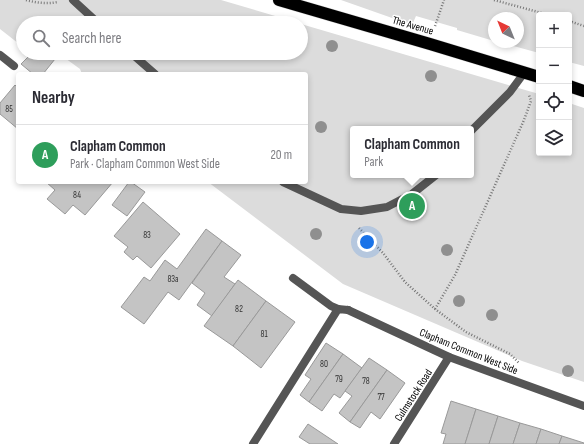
<!DOCTYPE html>
<meta charset="utf-8">
<style>
:root{--surface:#fff;--page:#f7f7f7;--text:#2b2b33;--muted:#7c7c81;--line:#e1e1e2;--accent:#b45309}
body{margin:0;font-family:"Sofia Sans Condensed",sans-serif;background:var(--page);color:var(--text)}
.controls{position:absolute;right:12px;top:12px;display:grid;overflow:hidden;border-radius:4px;box-shadow:0 2px 6px #0003}
.controls button{width:36px;height:36px;display:grid;place-items:center;padding:0;border:0;border-bottom:1px solid var(--line);background:var(--surface);color:var(--text);font:20px sans-serif}
.compass{position:absolute;left:488px;top:12px;width:36px;height:36px;border-radius:50%;background:var(--surface);box-shadow:0 2px 6px #0003;rotate:317deg}
.you{position:absolute;left:367px;top:242px;width:14px;height:14px;margin:-10px;border:3px solid #fff;border-radius:50%;background:#1a73e8;box-shadow:0 0 0 6px #1a73e833}
.badge{display:grid;place-items:center;width:26px;height:26px;border-radius:50%;background:var(--accent);color:#fff;font-size:13px;font-weight:700}
.pin{position:absolute;translate:-50% -50%;border:2px solid #fff;box-shadow:0 1px 4px #0006}
.popup{position:absolute;left:350px;top:126px;width:124px;height:52px;box-sizing:border-box;display:grid;place-content:center;border-radius:4px;background:var(--surface);filter:drop-shadow(0 1px 3px #0005);font-size:13px;white-space:nowrap;color:var(--muted)}
.popup b{font-size:15px;color:var(--text)}
.popup::after{content:'';position:absolute;left:50%;top:100%;margin-left:-8px;border:8px solid transparent;border-top-color:var(--surface)}
.list{margin:0;padding:0;list-style:none}
h2{display:flex;justify-content:space-between;align-items:center;height:52px;margin:0;padding:0 16px;font-size:17px}
h2 small{font-size:13px;font-weight:400;color:var(--muted)}
.list li{display:grid;grid-template-columns:26px 1fr auto;gap:12px;align-items:center;box-sizing:border-box;height:60px;padding:0 16px;border-top:1px solid var(--line)}
.list b{display:block;font-size:15px;white-space:nowrap}
.list p{margin:0;font-size:13px;white-space:nowrap;color:var(--muted)}
.list em{font-size:13px;font-style:normal;color:var(--muted)}
.icon{flex:none;width:22px;height:22px;fill:none;stroke:currentColor;stroke-width:2;stroke-linecap:round;stroke-linejoin:round}
.map{position:relative;flex:none;width:584px;height:444px;overflow:hidden}
.search{position:absolute;background:var(--surface);box-shadow:0 2px 6px #0003;left:16px;top:16px;width:292px;height:44px;display:flex;align-items:center;gap:10px;box-sizing:border-box;padding:0 14px;border-radius:22px;color:var(--muted);font-size:15px}
.panel{position:absolute;background:var(--surface);box-shadow:0 2px 6px #0003;left:16px;top:72px;width:292px;height:112px;border-radius:4px}
.map>svg:first-child{display:block}
</style>
<div class="map">
<svg width="584" height="444" viewBox="0 0 584 444">
<rect width="100%" height="100%" fill="#fff"/>
<g fill="#dcdcdc" fill-rule="evenodd">
<polygon points="0,0 221,0 299,23 23,23 23,47 0,29"/>
<polygon points="341,0 584,0 584,66 569,62 569,15 539,15 539,53 499,42 518,42 518,18 494,18 494,41 457,30 457,28 416,16 412,25"/>
<path d="M301,24L539,94V153H569V103L584,108V382L522,361L343,284L208,182H306V74H82L80,69L58,53H301ZM353,129H471V175H353Z"/>
</g>
<g fill="#c4c4c4" stroke="#999">
<polygon points="32,53 48,53 55,59 43,74 33,74 21,64"/>
<polygon points="15,85 18,88 18,129 0,114 0,103"/>
<polygon points="46,182 113,182 85,215 73,205 65,214 47,199 55,190"/>
<polygon points="129,182 131,182 145,192 127,216 112,205"/>
<polygon points="143,202 180,234 151,268 137,256 133,260 124,252 128,247 114,236"/>
<polygon points="206,229 222,241 179,300 168,292 144,324 121,307 144,277 150,281 165,260 177,269"/>
<polygon points="222,241 241,255 224,277 235,284 212,316 197,305 205,293 192,283"/>
<polygon points="238,280 266,301 233,346 204,326"/>
<polygon points="266,301 295,322 261,368 233,346"/>
<polygon points="326,343 343,354 309,402 300,395 311,379 305,375"/>
<polygon points="343,354 362,368 340,398 334,394 322,411 309,402"/>
<polygon points="369,358 387,370 350,422 339,413 352,396 345,391"/>
<polygon points="387,370 405,383 380,419 371,412 360,428 350,422"/>
<polygon points="451,401 476,409 465,444 443,444 446,434 441,433"/>
<polygon points="476,409 498,416 489,444 465,444"/>
<polygon points="498,416 520,423 513,444 489,444"/>
<polygon points="520,423 541,429 536,444 513,444"/>
<polygon points="308,424 338,444 310,444 299,437"/>
<polygon points="541,429 562,436 559,444 536,444"/>
<polygon points="562,436 584,443 584,444 559,444"/>
</g>
<g fill="none" stroke-linecap="round" stroke-linejoin="round">
<g stroke="#dbdbdb" stroke-width="13">
<g id="highway">
<polyline points="279,0 430,44 539,77"/>
<polyline points="569,86 584,91"/>
</g>
</g>
<g stroke="#777" stroke-width="2.5" stroke-dasharray="1 2" stroke-linecap="butt">
<path d="M26,0C37,3 47,4 58,2"/>
<polyline points="494,0 549,15"/>
<polyline points="569,21 584,26"/>
<polyline points="435,26 444,0"/>
<polyline points="359,228 383,253 405,282 435,309 466,332 510,354 519,363"/>
<polyline points="435,309 455,275 524,120 531,101 529,95"/>
</g>
<g stroke="#555" stroke-width="8">
<polyline points="73,0 98,23"/>
<polyline points="131,53 155,74"/>
<polyline points="471,131 510,92 524,73"/>
<polyline points="283,182 341,209 361,211 387,207 412,194 436,175"/>
<polyline points="293,278 331,306 338,309"/>
<polyline points="253,444 338,309 348,310"/>
</g>
<g stroke="#555" stroke-width="8">
<polyline points="0,55 14,66"/>
<polyline points="348,310 449,357 584,406"/>
<polyline points="394,444 449,357"/>
</g>
<use href="#highway" stroke="#000" stroke-width="12"/>
</g>
<g fill="#8f8f8f">
<circle cx="332" cy="46" r="6"/>
<circle cx="431" cy="76" r="6"/>
<circle cx="321" cy="127" r="6"/>
<circle cx="316" cy="234" r="6"/>
<circle cx="447" cy="250" r="6"/>
<circle cx="459" cy="301" r="6"/>
<circle cx="492" cy="315" r="6"/>
<circle cx="568" cy="371" r="6"/>
</g>
<g text-anchor="middle" stroke-width="3" stroke-linejoin="round" paint-order="stroke">
<g font-size="9" fill="#313131">
<text x="9" y="112">85</text>
<text x="77" y="198">84</text>
<text x="147" y="238">83</text>
<text x="173" y="282">83a</text>
<text x="239" y="312">82</text>
<text x="264" y="337">81</text>
<text x="324" y="367">80</text>
<text x="339" y="382">79</text>
<text x="366" y="384">78</text>
<text x="381" y="400">77</text>
</g>
<g font-size="11" fill="#000" stroke="#fff">
<text transform="translate(413 25) rotate(16)" y="4">The Avenue</text>
<text transform="translate(469 351) rotate(22)" y="4">Clapham Common West Side</text>
<text transform="translate(413 395) rotate(-57)" y="4">Culmstock Road</text>
</g>
</g>
</svg>
<div class="controls">
<button>+</button>
<button>−</button>
<button><svg class="icon" aria-label="locate" viewBox="0 0 24 24"><circle cx="12" cy="12" r="6"/><path d="M12 2v4M12 18v4M2 12h4M18 12h4"/></svg></button>
<button><svg class="icon" aria-label="layers" viewBox="0 0 24 24"><path d="M12 4l9 5-9 5-9-5zM3 14l9 5 9-5"/></svg></button>
</div>
<svg class="compass" viewBox="-18 -18 36 36"><path d="M0-13l5 13h-10z" fill="#e53935"/><path d="M0 13l5-13h-10z" fill="#7c7c81"/></svg>
<div class="you"></div>
<div class="pin badge" style="left:412px;top:206px;background:#2e9e5b">A</div>
<div class="popup"><b>Clapham Common</b>Park</div>
<div class="search"><svg class="icon" aria-label="search" viewBox="0 0 24 24"><circle cx="10" cy="10" r="6"/><path d="M15 15l6 6"/></svg>Search here</div>
<section class="panel">
<h2>Nearby<small></small></h2>
<ul class="list">
<li><span class="badge" style="background:#2e9e5b">A</span><div><b>Clapham Common</b><p>Park · Clapham Common West Side</p></div><em>20 m</em></li>
</ul>
</section>
</div>
